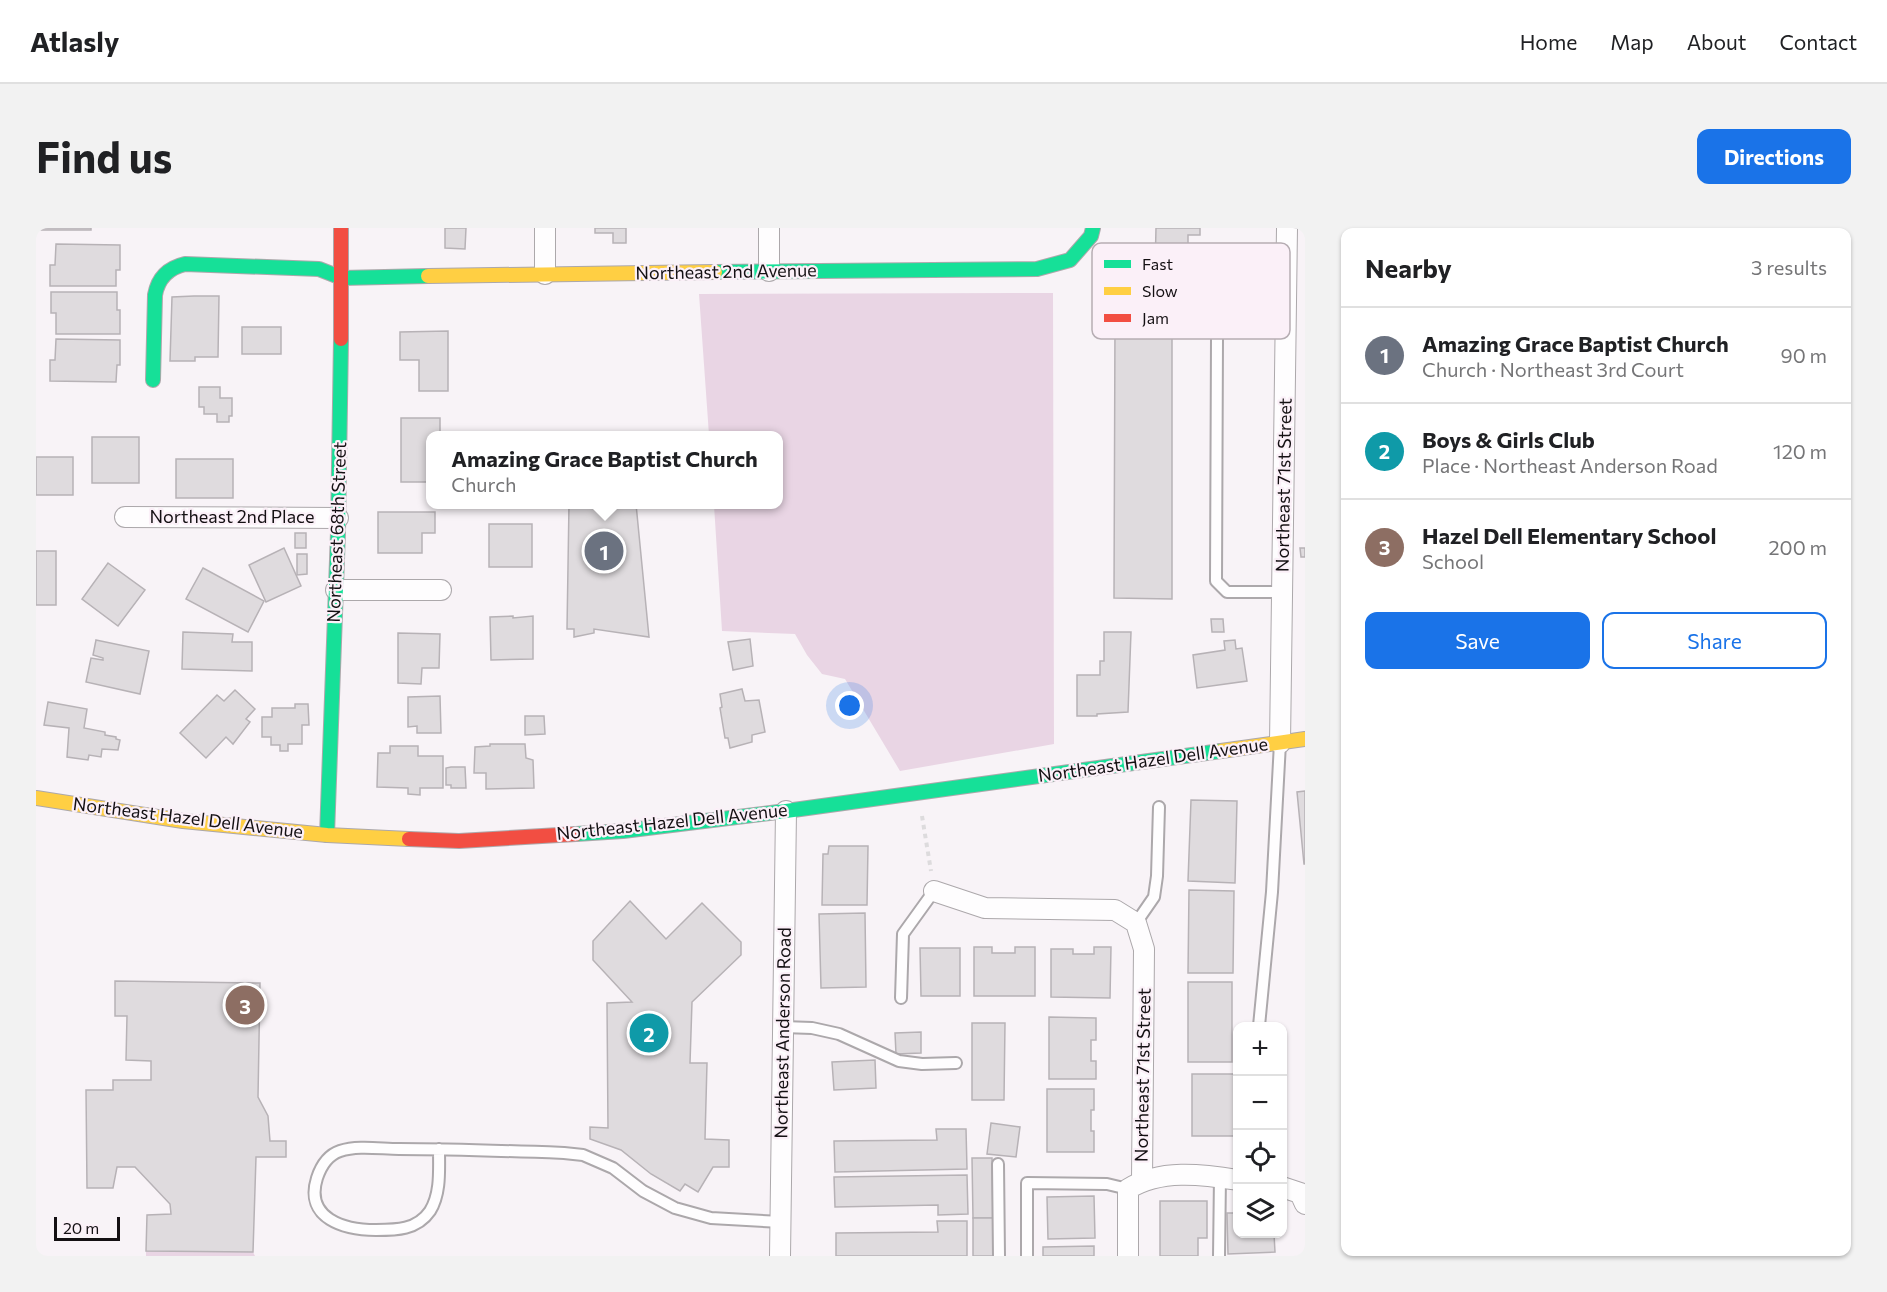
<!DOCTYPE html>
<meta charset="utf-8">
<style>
:root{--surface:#fff;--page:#f2f2f2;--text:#202124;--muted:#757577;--line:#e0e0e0;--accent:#1a73e8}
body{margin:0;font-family:Commissioner,sans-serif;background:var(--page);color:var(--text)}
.controls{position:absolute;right:18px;bottom:18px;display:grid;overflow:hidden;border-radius:12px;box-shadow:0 2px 4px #0004}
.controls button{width:54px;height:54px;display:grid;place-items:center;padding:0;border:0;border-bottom:2px solid var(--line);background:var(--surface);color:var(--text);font:30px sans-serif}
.scale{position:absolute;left:18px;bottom:15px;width:66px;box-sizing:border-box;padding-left:6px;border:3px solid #141013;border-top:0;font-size:16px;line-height:21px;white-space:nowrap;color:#141013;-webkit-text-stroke:4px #fbf0f8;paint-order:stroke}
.you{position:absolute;left:814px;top:478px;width:21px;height:21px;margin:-15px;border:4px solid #fff;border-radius:50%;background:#1a73e8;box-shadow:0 0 0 9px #1a73e833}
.badge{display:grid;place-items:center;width:39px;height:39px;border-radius:50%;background:var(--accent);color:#fff;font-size:20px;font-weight:700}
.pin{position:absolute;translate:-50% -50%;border:3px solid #fff;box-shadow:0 2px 6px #0006}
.popup{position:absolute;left:390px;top:203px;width:357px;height:78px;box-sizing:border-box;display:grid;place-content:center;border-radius:12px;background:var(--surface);filter:drop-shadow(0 2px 4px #0005);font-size:20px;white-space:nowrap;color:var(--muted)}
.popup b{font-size:22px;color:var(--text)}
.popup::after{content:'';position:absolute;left:50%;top:100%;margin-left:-12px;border:12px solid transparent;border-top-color:var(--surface)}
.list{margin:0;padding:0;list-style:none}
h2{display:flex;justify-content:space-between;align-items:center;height:78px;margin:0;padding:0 24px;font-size:26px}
h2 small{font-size:20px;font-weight:400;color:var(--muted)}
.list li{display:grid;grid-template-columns:39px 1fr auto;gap:18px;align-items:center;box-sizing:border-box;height:96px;padding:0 24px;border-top:2px solid var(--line)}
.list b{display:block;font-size:22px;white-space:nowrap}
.list p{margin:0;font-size:20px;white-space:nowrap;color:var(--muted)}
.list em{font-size:20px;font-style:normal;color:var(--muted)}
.actions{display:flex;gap:12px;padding:18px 24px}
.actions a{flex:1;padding:14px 0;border:2px solid var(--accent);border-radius:12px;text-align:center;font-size:21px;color:var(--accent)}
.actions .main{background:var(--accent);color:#fff}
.icon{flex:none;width:33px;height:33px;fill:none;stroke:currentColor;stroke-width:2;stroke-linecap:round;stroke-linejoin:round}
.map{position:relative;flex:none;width:1269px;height:1028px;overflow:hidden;border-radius:12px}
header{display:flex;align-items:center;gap:36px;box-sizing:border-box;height:84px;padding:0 30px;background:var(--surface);border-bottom:2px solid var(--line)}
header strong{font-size:28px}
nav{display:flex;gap:33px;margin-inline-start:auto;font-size:21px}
.intro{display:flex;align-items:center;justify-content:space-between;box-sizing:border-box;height:144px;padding:0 36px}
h1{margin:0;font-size:42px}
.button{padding:15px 27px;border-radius:12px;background:var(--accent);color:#fff;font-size:21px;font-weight:700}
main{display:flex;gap:36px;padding:0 36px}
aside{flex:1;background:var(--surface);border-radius:12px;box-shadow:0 2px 4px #0004}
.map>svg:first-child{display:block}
</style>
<header>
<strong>Atlasly</strong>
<nav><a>Home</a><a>Map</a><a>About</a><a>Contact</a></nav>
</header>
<div class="intro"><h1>Find us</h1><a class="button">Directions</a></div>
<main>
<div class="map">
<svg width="1269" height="1028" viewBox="0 0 1269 1028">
<rect width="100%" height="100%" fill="#f8f3f7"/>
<g fill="#e9d5e4">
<polygon points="1017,65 1018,516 864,543 809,451 786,446 771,427 759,406 686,403 678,277 742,276 742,208 673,207 663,66"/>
<polygon points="110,1023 217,1024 219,1028 110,1028"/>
</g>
<g fill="#dfdbde" stroke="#b7b2b6" stroke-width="1.5">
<rect x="5" y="0" width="50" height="2"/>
<polygon points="409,0 430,0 429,21 409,20"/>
<polygon points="559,0 590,0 590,15 577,15 577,5 559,5"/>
<polygon points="1120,0 1164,0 1164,7 1152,7 1152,42 1119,42"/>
<polygon points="20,16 84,17 84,42 80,42 80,58 14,58 14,37 19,37"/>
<polygon points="15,64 81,64 81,82 84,82 84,106 20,106 20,85 15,85"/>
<polygon points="158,68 183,68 182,129 159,129 159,133 134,133 136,69"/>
<polygon points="1079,91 1136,91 1136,371 1078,370"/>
<rect x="206" y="99" width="39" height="27"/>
<polygon points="412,103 412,163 383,163 383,132 364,132 364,104"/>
<polygon points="20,111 84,112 84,137 81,137 80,154 14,153 14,132 19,132"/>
<polygon points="163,159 184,159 184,170 196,170 196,188 193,188 193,194 181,194 181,186 168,186 168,179 163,179"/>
<polygon points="365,190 404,190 404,208 394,208 394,254 365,254"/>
<rect x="56" y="209" width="47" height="46"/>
<rect x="0" y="229" width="37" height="38"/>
<rect x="140" y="231" width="57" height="39"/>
<polygon points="533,276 600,276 613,409 558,401 558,405 538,409 538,401 531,401"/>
<polygon points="342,284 399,284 399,305 386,305 386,325 342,325"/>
<rect x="453" y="296" width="43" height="43"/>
<rect x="259" y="305" width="11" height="15"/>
<polygon points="248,320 265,358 230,374 213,337"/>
<polygon points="1264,320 1269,320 1269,329 1265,329"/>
<rect x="0" y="323" width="20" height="54"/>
<polygon points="261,326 271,326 271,346 261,347"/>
<polygon points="72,335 109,362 82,398 46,371"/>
<polygon points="167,340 228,373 212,404 150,371"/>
<polygon points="477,388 477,390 497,388 497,431 455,432 454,389"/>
<polygon points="1175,391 1187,391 1188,404 1176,404"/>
<polygon points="147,404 197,406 196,414 216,414 216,443 146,441"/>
<polygon points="1068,404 1095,404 1092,484 1061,486 1061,488 1041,488 1041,447 1064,447 1064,433 1068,433"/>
<polygon points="362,405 404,406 403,440 386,440 385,456 362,455"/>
<polygon points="714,411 717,438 697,442 692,414"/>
<polygon points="60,412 113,423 104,466 50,454 55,430 67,432 67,430 57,427"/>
<polygon points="1199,412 1200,421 1206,420 1211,453 1161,460 1157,427 1189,422 1188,413"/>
<polygon points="706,461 709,473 723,472 729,504 716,507 716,514 694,520 692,510 689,510 684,480 686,479 684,466"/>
<polygon points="199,462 219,481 210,491 214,494 197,516 190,509 170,530 144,505 181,467 188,473"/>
<polygon points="404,468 405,505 381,505 381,498 372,499 372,469"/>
<polygon points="12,474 51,481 48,500 69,504 69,507 80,509 80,511 84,512 82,522 66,521 65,529 53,527 52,532 31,529 33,500 8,497"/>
<polygon points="259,476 272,476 273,497 266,497 266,516 252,516 252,523 244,523 244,517 235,517 235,509 226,509 226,489 236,489 236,480 259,480"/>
<polygon points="489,488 508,488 509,506 489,507"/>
<polygon points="454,516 489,516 490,530 497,532 498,560 450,561 450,545 438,545 439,519 454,518"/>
<polygon points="354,518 382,518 382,528 407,528 407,560 384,560 384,567 372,566 372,560 341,559 342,525 354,525"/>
<polygon points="415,539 429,539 430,560 415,560 415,557 410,557 410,540"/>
<polygon points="1269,563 1269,636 1268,636 1261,564"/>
<polygon points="1155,572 1201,573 1199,655 1152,653"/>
<polygon points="793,618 832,618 831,677 786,677 787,626 792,626"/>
<polygon points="1153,662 1198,663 1197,745 1152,745"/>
<polygon points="594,673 630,711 666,675 705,714 705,727 656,774 654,835 671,835 669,911 693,912 693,939 677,939 662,964 649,956 644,963 615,946 585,922 554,911 554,899 572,900 571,775 596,774 557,732 557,713"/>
<polygon points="829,685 830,759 785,760 783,686"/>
<polygon points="938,719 956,719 956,725 979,725 979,719 999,719 999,768 938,768"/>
<polygon points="1058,719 1075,719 1074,770 1015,769 1015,721 1037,721 1037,726 1058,726"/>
<polygon points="884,720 924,720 924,768 885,768"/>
<polygon points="79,753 224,755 222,869 232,888 234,913 250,913 250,929 220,929 217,1024 110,1023 111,987 135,986 134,976 99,939 81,939 77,960 51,960 50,862 77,862 77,852 115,852 115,833 90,832 91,788 79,788"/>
<rect x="1152" y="754" width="44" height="80"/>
<polygon points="1013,789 1060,790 1060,812 1055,812 1055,833 1060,833 1060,851 1013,851"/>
<polygon points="936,795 969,795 968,872 936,872"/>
<polygon points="885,804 885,825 860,826 859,805"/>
<polygon points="839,832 840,860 798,862 796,834"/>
<polygon points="1156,846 1201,846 1202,908 1156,908"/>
<polygon points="1011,861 1058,861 1058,882 1055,882 1055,903 1058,903 1058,924 1011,924"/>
<polygon points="955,895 984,899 980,929 951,926"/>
<polygon points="900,901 930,901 931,941 799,944 798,913 901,912"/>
<polygon points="936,930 956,930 957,990 937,990"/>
<polygon points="931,947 932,986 902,987 902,977 799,979 798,949"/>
<polygon points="1058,968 1059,1010 1012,1011 1011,969"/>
<polygon points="1124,973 1171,973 1171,1010 1162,1010 1162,1028 1124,1028"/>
<polygon points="1191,985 1202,985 1202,1006 1238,1006 1239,1024 1192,1026"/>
<polygon points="937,990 957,990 958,1028 937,1028"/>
<polygon points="901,993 931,993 931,1028 800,1028 800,1005 902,1004"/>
<polygon points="1058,1018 1058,1028 1007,1028 1007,1019"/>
</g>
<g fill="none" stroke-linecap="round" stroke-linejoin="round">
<g stroke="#aca8ab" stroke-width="14">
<g id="lane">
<polyline points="1246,364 1191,364 1180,353 1181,109 1183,102 1194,90 1250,89"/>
<polyline points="1100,695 1118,669 1121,648 1123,579"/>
<polyline points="865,770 867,706 898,663"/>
<polyline points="1223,798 1236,664 1244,515"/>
<polyline points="747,799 776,800 803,806 863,833 886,836 920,835"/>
<path d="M403,921C403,942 405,965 394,983C381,1002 360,1002 340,1002C309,1002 268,991 281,950C285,938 292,927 304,923C322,917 345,921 363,921C418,921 473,923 528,925L547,927L577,940L607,963L639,980L675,990L745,994"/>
<polyline points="962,936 963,1028"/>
<polyline points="991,1028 991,955 1071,956 1092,961"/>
<polyline points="1183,1028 1184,949"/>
</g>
</g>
<g stroke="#aca8ab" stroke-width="22">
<g id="street">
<polyline points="509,0 509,46"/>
<polyline points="733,43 733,0"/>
<polyline points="89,289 302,290"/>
<polyline points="300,362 405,362"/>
<polyline points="1244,515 1251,0"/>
<polyline points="898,663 949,680 1079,682 1100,695 1108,721 1106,952"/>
<polyline points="1246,959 1264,965 1269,976"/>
<polyline points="744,1028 750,583"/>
<path d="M1092,1028V961C1124,941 1165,946 1202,952"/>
</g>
</g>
<g stroke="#aca8ab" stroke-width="16">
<g id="fast">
<polyline points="679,44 1001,41 1034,32 1055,8 1057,0"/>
<path d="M117,152L119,67C122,50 132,40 149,36L283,41L306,50L392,48"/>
<polyline points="540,606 587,603 750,583 1185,523"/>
<polyline points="291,607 302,304 305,111"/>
</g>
</g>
<g stroke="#aca8ab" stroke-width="16">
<g id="slow">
<polyline points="392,48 679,44"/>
<polyline points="1185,523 1269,511"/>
<polyline points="0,570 147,593 291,607 373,611"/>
</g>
</g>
<g stroke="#aca8ab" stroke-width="16">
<g id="jam">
<polyline points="305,0 305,111"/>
<polyline points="373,611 423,613 540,606"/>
</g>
</g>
<polyline stroke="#dddbdd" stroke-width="4" stroke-dasharray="4.5 4.5" stroke-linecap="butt" points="886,588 895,643"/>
<use href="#lane" stroke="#fefdfe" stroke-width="10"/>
<use href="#street" stroke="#fefdfe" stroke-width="20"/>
<use href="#fast" stroke="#16e098" stroke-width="14"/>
<use href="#slow" stroke="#ffcf43" stroke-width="14"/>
<use href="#jam" stroke="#f24e42" stroke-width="14"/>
</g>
<g text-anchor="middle" stroke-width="4.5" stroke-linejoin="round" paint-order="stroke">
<g font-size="18" fill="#141013" stroke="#fbf0f8">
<text transform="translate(690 44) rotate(-1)" y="6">Northeast 2nd Avenue</text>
<text transform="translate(1248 257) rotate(-89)" y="6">Northeast 71st Street</text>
<text x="196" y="295">Northeast 2nd Place</text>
<text transform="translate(301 304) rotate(-88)" y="6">Northeast 68th Street</text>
<text transform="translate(1117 532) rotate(-8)" y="6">Northeast Hazel Dell Avenue</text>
<text transform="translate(152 590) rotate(7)" y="6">Northeast Hazel Dell Avenue</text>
<text transform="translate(636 594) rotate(-6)" y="6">Northeast Hazel Dell Avenue</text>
<text transform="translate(747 805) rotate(-89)" y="6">Northeast Anderson Road</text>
<text transform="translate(1107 847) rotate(-89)" y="6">Northeast 71st Street</text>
</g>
</g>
<rect x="1056" y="15" width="198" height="96" rx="9" fill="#fbf0f8" stroke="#b6adb3" stroke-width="1.5"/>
<rect x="1068" y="32" width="27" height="8" fill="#16e098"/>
<rect x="1068" y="59" width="27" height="8" fill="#ffcf43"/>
<rect x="1068" y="86" width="27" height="8" fill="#f24e42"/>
<g font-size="16" fill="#141013">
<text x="1106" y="42">Fast</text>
<text x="1106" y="69">Slow</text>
<text x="1106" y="96">Jam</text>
</g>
</svg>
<div class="controls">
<button>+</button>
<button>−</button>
<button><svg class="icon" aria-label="locate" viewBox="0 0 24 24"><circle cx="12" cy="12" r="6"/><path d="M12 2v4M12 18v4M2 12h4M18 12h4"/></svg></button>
<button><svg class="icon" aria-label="layers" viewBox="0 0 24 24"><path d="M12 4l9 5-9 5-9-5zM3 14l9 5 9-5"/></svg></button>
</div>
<div class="scale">20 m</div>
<div class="you"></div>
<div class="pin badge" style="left:568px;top:323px;background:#6b7280">1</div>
<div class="popup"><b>Amazing Grace Baptist Church</b>Church</div>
<div class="pin badge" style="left:613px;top:805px;background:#0f9aa8">2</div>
<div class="pin badge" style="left:209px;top:777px;background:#8d6e63">3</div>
</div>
<aside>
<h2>Nearby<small>3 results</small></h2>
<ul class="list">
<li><span class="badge" style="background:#6b7280">1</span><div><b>Amazing Grace Baptist Church</b><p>Church · Northeast 3rd Court</p></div><em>90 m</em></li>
<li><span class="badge" style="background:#0f9aa8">2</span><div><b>Boys &amp; Girls Club</b><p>Place · Northeast Anderson Road</p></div><em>120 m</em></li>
<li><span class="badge" style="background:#8d6e63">3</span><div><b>Hazel Dell Elementary School</b><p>School</p></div><em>200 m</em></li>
</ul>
<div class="actions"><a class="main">Save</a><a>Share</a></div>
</aside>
</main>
